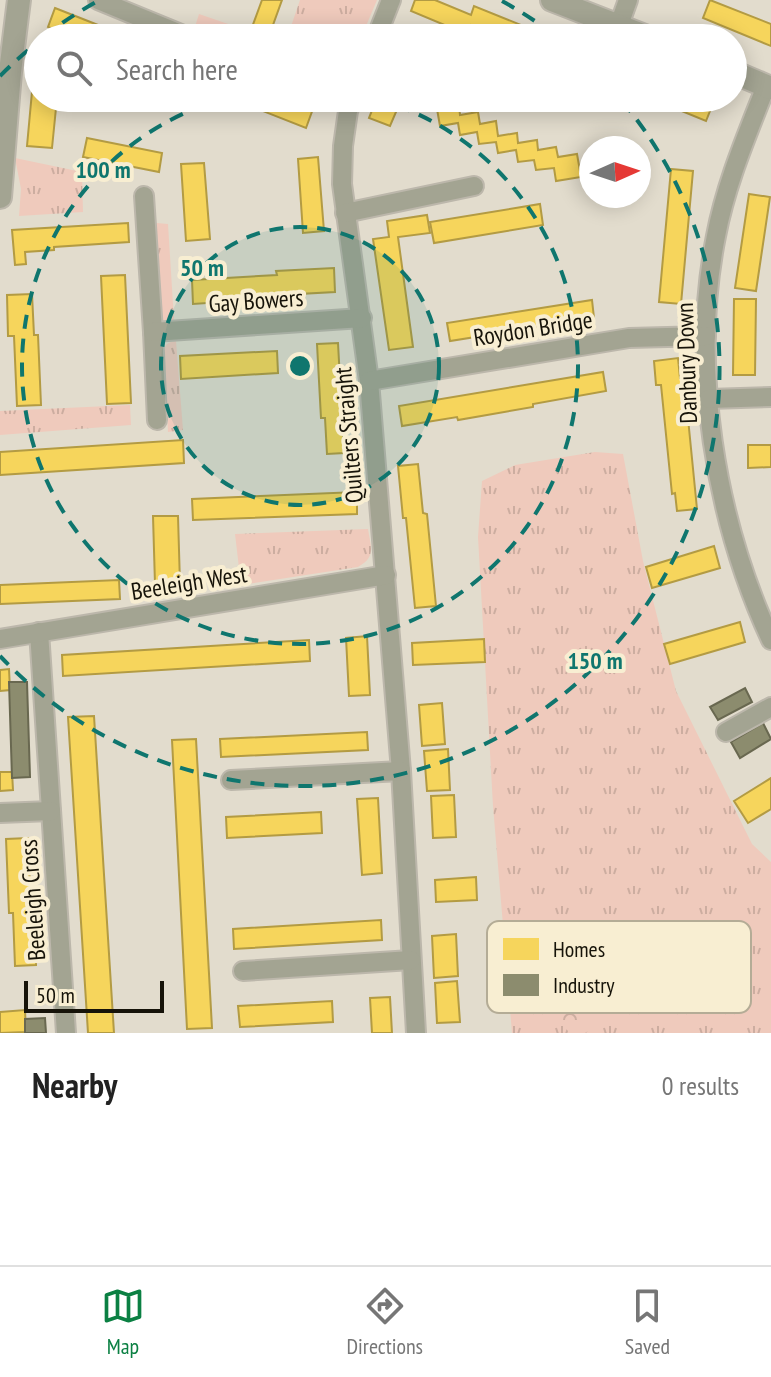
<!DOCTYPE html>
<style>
:root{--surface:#fff;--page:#f6f6f6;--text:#222;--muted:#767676;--line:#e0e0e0;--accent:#0b8043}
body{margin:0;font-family:"PT Sans Narrow",sans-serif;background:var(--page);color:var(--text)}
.compass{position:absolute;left:579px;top:136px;width:72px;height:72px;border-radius:50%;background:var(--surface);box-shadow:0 4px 20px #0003;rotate:87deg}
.scale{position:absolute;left:24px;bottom:20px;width:140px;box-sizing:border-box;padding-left:8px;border:4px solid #161309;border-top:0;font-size:22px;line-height:28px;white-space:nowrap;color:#161309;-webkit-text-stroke:6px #f8eed2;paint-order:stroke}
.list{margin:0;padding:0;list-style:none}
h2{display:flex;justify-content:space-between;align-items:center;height:104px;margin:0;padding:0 32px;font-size:34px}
h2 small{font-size:26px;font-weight:400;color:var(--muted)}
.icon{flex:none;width:44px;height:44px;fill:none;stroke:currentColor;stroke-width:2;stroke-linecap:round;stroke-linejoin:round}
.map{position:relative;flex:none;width:771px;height:1033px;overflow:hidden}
.search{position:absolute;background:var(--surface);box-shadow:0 4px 20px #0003;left:24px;right:24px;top:24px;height:88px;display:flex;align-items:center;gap:20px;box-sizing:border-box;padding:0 28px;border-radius:44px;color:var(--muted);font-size:30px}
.sheet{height:232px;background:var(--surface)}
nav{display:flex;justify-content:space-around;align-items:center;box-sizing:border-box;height:112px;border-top:2px solid var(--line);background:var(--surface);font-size:22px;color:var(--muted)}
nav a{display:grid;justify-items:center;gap:4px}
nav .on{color:var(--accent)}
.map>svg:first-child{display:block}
</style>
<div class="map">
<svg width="771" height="1033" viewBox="0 0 771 1033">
<defs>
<pattern id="grass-tufts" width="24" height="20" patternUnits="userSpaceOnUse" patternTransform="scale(2)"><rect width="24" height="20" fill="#efcabc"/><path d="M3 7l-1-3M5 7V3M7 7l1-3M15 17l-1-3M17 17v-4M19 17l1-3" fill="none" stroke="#ccada0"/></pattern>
<pattern id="forest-crowns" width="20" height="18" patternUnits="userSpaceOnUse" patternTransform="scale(2)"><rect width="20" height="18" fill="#efcabc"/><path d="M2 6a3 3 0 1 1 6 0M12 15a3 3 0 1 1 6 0" fill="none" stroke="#ccada0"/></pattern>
</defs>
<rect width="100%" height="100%" fill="#e2dccd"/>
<g fill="url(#grass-tufts)">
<polygon points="300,0 377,0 361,38 287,38"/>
<polygon points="199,14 269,38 198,38 192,36"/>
<polygon points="15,158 82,172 83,212 19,216 21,189"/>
<polygon points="157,223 168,224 174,320 159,321 154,227"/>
<path d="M176,341L183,430L168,432L164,350C166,343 169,342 176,341Z"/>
<polygon points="130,405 131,425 0,435 0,411"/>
<polygon points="595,452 623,454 643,561 676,691 752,844 771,862 771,1033 512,1033 493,806 478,537 482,481 515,465"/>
<path d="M368,529C371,548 376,557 358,567L241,585L235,534Z"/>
</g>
<polygon fill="url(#forest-crowns)" points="565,931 637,974 586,1033 570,1033 526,988"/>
<g fill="#f6d55c" stroke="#b39b43" stroke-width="2">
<polygon points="262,0 282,0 269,36 251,30"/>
<polygon points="415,0 435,0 471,15 474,6 553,38 502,38 471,25 466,34 411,11"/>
<polygon points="710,0 771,24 771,46 703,18"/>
<polygon points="55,8 131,38 75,38 48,27"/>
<polygon points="34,70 38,70 38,98 57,98 52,148 27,146"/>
<polygon points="230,98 295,98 314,106 306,128"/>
<polygon points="377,98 402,98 390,126 369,118"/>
<polygon points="650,98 707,98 714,101 706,121"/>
<polygon points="459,105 460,115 478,112 480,124 496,121 498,136 517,133 518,143 537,140 538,150 556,147 558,157 577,154 581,177 556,181 554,168 536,170 534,160 518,162 516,150 498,153 496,142 479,144 477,132 460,135 458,123 440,126 437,109"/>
<polygon points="87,138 162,153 159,172 83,157"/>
<polygon points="318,157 324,231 303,233 298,159"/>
<polygon points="204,163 210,239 186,241 181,164"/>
<polygon points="671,169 693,171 681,304 659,302"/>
<polygon points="749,194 770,197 756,291 735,288"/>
<polygon points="540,204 543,225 434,243 430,222"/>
<polygon points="427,215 430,233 398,237 413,347 389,350 373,239 389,237 387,221"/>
<polygon points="128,223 129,242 54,247 54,250 25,252 26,264 15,265 12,230"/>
<polygon points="334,268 335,292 281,295 282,298 193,304 192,280 277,275 276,271"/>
<polygon points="125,275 131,403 107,404 101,276"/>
<polygon points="32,294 34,335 38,335 41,405 17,406 14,336 8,336 7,295"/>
<polygon points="734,299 756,299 755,375 733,375"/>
<polygon points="592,300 594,318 450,341 447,323"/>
<polygon points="338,343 344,453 327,454 325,418 321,418 317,344"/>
<polygon points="277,351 278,373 181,379 180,356"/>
<polygon points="678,358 680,378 684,378 697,509 677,511 675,493 672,494 661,385 656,385 654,361"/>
<polygon points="603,372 606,391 533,404 533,407 458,420 457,417 402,426 399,406"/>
<polygon points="183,440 184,463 0,475 0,452"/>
<polygon points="748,445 771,445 771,467 748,468"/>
<polygon points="418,464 423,513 427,514 436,606 415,608 406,518 403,518 398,466"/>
<polygon points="357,492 357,514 193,520 192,499"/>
<polygon points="153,516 178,516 180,584 155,584"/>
<polygon points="714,546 720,568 652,588 646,567"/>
<polygon points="119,580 120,599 0,604 0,585"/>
<polygon points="740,622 745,642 670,664 664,644"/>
<polygon points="367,636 370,695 349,696 346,638"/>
<polygon points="484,639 485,662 413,665 412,643"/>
<polygon points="309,640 310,661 63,676 62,655"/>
<polygon points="9,669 10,690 0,691 0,670"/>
<polygon points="442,703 445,744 422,746 419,705"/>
<polygon points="94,716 114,1033 88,1033 68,717"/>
<polygon points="367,732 368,750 221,757 220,739"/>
<polygon points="196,739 212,1028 187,1029 172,740"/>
<polygon points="448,749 450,790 427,791 424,751"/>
<polygon points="0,772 12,772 13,790 0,791"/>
<polygon points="771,778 771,809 748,823 734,801"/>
<polygon points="454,795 456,837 433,838 431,796"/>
<polygon points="378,798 382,873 362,875 357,799"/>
<polygon points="321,812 322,833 227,838 226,817"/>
<polygon points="28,838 31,910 34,909 36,965 15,966 13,913 9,913 6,839"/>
<polygon points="476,877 477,900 436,902 435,880"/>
<polygon points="381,920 382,940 234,949 233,929"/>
<polygon points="456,934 458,976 434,978 432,936"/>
<polygon points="457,981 460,1022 437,1023 435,983"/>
<polygon points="390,997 392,1033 372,1033 370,998"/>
<polygon points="332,1001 333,1022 240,1027 238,1006"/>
<polygon points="25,1010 26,1032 0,1033 0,1012"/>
</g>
<g fill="#8c8c6e" stroke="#696850" stroke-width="2">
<polygon points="9,682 27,682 30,777 12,778"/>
<polygon points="745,688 752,702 718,720 710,707"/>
<polygon points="763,723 771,739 740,758 731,742"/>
<polygon points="45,1018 46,1033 25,1033 25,1019"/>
</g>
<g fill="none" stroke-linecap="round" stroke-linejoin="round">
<g stroke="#bcb7ab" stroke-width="22">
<g id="minor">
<polyline points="98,0 183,35"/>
<polyline points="619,25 628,0"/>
<polyline points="376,38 391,0"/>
<path d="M766,86C747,135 726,183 716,236C690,367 715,519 771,640"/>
<polyline points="353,98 348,111 343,146 342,184 369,381 401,771 416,1033"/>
<polyline points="144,196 153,332 157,420"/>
<polyline points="345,213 474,186"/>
<polyline points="153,332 362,318"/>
<polyline points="369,381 629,338 706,336"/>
<polyline points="709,399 771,397"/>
<polyline points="39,632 66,1033"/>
<polyline points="0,639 386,575"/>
<polyline points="726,732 771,707"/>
<polyline points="231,780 401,771"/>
<polyline points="0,813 51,811"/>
<polyline points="243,971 411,960"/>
</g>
</g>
<g stroke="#bcb7ab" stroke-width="26">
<g id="tertiary">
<polyline points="552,0 650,38"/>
<polyline points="733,72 771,88"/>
<polyline points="0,197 10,72 19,0"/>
</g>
</g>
<use href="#minor" stroke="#a3a492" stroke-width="18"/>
<use href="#tertiary" stroke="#a3a492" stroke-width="22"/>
</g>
<circle cx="300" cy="366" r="139" fill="#0f766e" fill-opacity=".12"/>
<g fill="none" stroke="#0f766e" stroke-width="4" stroke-dasharray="14 10">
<circle cx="300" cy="366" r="139"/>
<path d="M374 98A278 278 0 1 1 226 98"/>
<path d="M0 76A417 417 0 0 1 38 42M43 37A417 417 0 0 1 98 1M502 1A417 417 0 0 1 557 37M622 101A417 417 0 0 1 0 656"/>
</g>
<g text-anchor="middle" stroke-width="8" stroke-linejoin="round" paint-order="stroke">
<g font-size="24" fill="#161309" stroke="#f8eed2">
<text transform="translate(256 301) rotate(-4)" y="8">Gay Bowers</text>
<text transform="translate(533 329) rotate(-9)" y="8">Roydon Bridge</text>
<text transform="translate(687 363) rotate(-92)" y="8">Danbury Down</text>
<text transform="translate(349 435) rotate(-95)" y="8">Quilters Straight</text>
<text transform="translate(189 583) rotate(-9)" y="8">Beeleigh West</text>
<text transform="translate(33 900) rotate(-94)" y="8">Beeleigh Cross</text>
</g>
</g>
<rect x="487" y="921" width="264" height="92" rx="12" fill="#f8eed2" stroke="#b4ac96" stroke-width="2"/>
<rect x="503" y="938" width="36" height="22" fill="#f6d55c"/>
<rect x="503" y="974" width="36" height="22" fill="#8c8c6e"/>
<g font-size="22" fill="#161309">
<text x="553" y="957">Homes</text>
<text x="553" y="993">Industry</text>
</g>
<circle cx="300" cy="366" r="12" fill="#0f766e" stroke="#f8eed2" stroke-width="4"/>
<g font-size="24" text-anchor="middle" font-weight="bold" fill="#0f766e" stroke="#f8eed2" stroke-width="8" stroke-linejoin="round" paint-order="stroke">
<text x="103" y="178">100 m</text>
<text x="202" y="276">50 m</text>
<text x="595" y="669">150 m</text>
</g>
</svg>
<svg class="compass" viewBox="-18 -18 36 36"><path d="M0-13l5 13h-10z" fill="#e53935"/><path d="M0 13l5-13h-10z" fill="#767676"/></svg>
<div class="scale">50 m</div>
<div class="search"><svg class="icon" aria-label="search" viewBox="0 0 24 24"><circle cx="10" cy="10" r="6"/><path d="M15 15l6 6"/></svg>Search here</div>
</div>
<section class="sheet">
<h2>Nearby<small>0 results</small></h2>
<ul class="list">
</ul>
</section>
<nav>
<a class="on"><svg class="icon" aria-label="map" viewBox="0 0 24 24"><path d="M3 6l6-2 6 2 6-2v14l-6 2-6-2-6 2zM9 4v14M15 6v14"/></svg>Map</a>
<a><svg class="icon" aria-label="directions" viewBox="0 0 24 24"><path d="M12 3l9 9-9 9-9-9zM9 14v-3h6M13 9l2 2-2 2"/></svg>Directions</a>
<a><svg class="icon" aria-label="saved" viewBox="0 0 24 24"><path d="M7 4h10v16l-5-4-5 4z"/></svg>Saved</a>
</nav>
